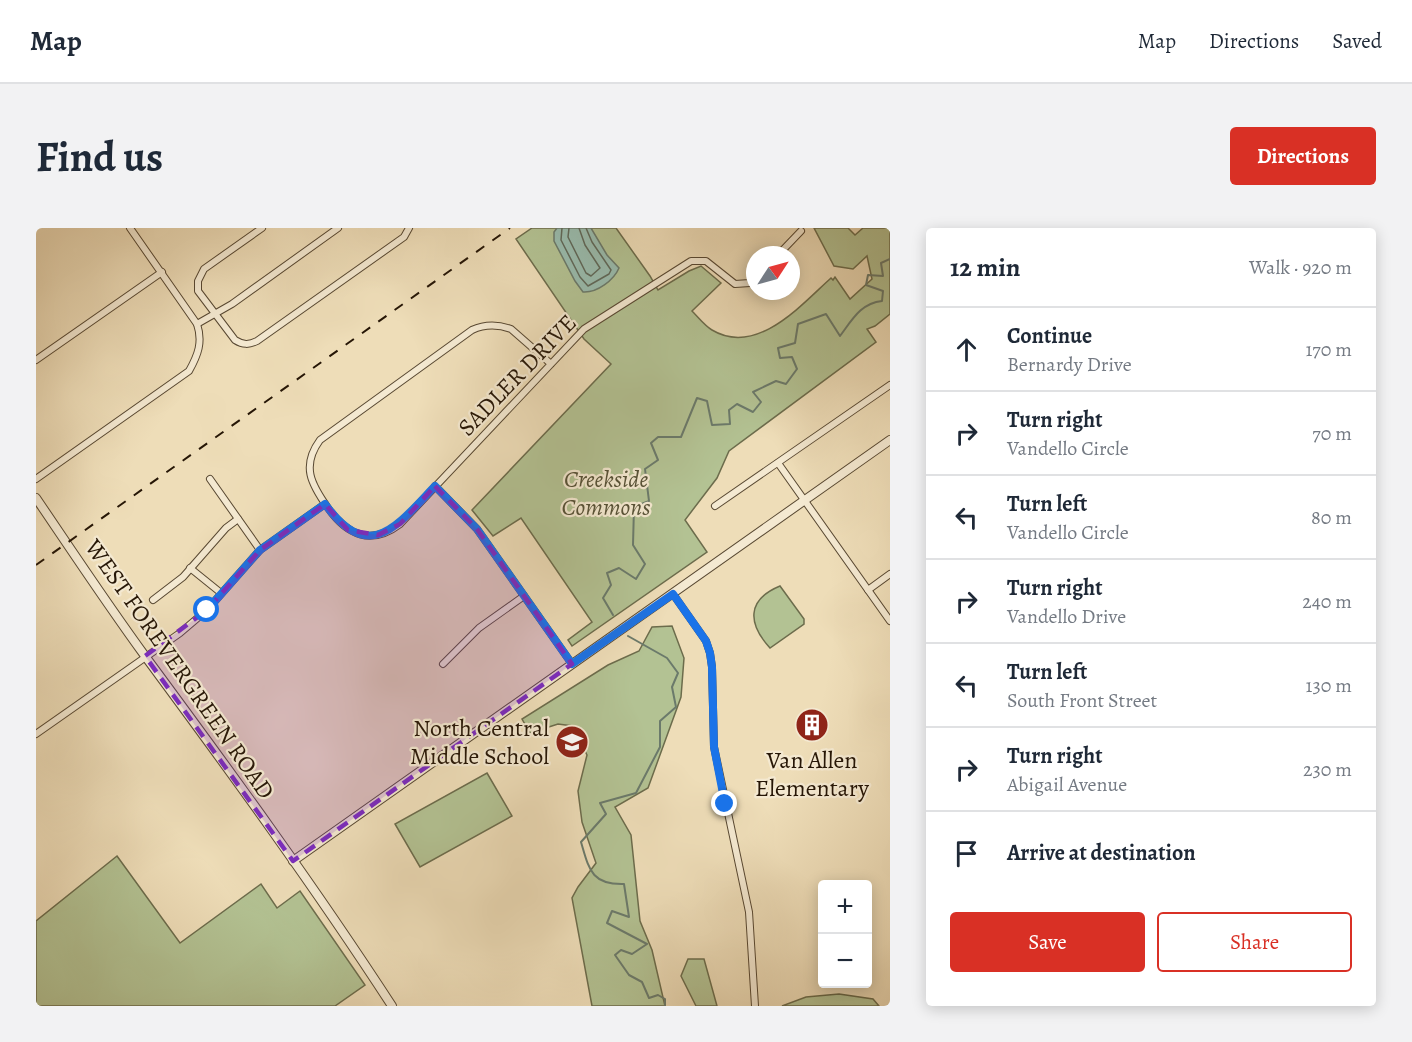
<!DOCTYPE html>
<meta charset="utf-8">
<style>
:root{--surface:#fff;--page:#f2f2f3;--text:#1f2937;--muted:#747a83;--line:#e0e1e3;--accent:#d93025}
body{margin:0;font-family:Alegreya,serif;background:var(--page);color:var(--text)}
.controls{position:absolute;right:18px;bottom:18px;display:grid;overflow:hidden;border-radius:6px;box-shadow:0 3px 15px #0003}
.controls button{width:54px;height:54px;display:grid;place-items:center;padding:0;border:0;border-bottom:2px solid var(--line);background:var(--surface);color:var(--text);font:30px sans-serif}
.compass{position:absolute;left:710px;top:18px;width:54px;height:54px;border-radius:50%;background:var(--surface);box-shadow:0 3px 15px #0003;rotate:54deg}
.stop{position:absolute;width:18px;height:18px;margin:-14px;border:4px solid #1a73e8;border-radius:50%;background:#fff}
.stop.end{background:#1a73e8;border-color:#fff;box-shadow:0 2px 6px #0008}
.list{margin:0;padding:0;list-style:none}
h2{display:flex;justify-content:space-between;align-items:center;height:78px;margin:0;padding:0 24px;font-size:26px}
h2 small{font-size:20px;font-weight:400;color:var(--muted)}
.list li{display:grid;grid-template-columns:39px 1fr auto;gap:18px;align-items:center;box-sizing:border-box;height:84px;padding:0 24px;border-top:2px solid var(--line)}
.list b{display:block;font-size:22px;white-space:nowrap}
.list p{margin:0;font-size:20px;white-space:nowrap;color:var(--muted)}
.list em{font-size:20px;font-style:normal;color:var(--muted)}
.actions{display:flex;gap:12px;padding:18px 24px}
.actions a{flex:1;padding:14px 0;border:2px solid var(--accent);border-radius:6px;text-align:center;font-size:21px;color:var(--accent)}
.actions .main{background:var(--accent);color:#fff}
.icon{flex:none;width:33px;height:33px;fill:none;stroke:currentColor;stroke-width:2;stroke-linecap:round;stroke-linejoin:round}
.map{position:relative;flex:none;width:854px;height:778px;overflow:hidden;border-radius:6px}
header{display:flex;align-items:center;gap:36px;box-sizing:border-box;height:84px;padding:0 30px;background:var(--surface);border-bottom:2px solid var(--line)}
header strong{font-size:28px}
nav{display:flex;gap:33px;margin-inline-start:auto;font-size:21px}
.intro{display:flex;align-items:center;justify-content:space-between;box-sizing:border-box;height:144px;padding:0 36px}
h1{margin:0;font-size:42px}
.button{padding:15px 27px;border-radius:6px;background:var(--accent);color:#fff;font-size:21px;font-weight:700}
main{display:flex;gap:36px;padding:0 36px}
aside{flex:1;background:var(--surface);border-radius:6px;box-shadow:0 3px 15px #0003}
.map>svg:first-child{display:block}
</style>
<header>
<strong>Map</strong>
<nav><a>Map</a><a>Directions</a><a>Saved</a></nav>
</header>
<div class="intro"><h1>Find us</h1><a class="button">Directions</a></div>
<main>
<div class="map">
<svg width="854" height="778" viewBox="0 0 854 778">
<rect width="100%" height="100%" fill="#eeddb8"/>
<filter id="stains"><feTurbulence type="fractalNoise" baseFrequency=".00333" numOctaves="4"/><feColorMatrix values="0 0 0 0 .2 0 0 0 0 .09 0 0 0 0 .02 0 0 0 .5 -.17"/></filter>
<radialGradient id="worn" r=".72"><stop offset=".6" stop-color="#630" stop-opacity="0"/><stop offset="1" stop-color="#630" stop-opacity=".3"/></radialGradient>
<g fill="#b3c293" stroke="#6c6c4c" stroke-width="1.5">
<path d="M496,0H580L614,48L622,62L653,43L665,38L685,55L656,83C662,89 669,98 676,102C721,129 766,76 795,50L797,52L799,49L814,71L836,51L831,28L817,41L798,38L778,0H812L819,7L827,0H854V86L839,98L831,101L840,114L693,223L681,250L649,292L671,324L536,418L532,412L556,394L485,290L457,308L436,282L575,136L548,111L480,11Z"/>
<path d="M744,358L768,391V396L734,420C712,396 710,372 744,358Z"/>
<polygon points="636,398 648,430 645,469 612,560 579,579 595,607 604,693 616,722 629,778 556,778 536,670 542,659 560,635 546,594 542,563 551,527 537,498 522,496 494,505 486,491 572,437 603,423 616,399"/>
<polygon points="451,545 476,588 384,639 359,596"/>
<polygon points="81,628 144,715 225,656 241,680 264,663 329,757 299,778 0,778 0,693"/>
<polygon points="652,731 668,731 681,778 660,778 645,748"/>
<polygon points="803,766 837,771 843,778 746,778 770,769"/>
</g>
<path fill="#99bcae" stroke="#6b7a6b" stroke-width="1.5" d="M521,0H555L571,27L583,40C578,52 561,65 547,64L539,53L518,13V4Z"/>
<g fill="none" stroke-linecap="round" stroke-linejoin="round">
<g stroke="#60695a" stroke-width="1.5">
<polyline points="526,0 525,12 544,49 552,58 573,46 575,42 556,14 550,0"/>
<polyline points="533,0 532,9 550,45 555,48 564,40 549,17 543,0"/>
</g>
<g stroke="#6b7a6b" stroke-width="2">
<path d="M577,387L567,370L575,357L571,345L583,340L600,351L609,336L597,317L598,279L613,273L609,241L622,232L615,215L622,209H645L661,170L671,173L676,197L694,196L693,182L701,176L717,184L725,174L717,164L740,153L750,156L761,141L756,129L744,130L742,120L759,115L762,96L790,86L804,108C816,92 825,75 846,73L847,63L830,57L832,47L847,48L845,35L854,31"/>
<path d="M592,408L631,430L642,445L636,459L640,479L624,493V519L600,565L564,575L570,586L545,614C553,641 555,657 588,656L593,689L576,683L571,695L611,716L596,726L585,722L579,727L593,747L606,754L613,770L622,767L629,771V778"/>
</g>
<g stroke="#584832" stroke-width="8">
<g id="minor">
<path d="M226,0L168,41L162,53V63L199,112C207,117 213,117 221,113L368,9L373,0"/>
<polyline points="742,27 765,3"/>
<polyline points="161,96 196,76 302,0"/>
<polyline points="0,132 126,44"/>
<path d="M515,136L475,101C461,96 449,96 436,102L284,212C265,238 275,256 292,280C311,307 335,318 364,296L548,101L655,33H670L699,56L714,55L719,50"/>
<polyline points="742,235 854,393"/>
<path d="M0,251L153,143C162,127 167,114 161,96L94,0"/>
<polyline points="174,251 224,322"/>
<polyline points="399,258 441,301 536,436"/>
<polyline points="679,278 854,157"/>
<polyline points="154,340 185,365"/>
<polyline points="832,362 854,346"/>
<polyline points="637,366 670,413 674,425 676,439 678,519 713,684 719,778"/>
<polyline points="117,372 147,349 190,300 202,291"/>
<polyline points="407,436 443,400 488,368"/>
<polyline points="0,506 144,405 171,382 224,322 289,276"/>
</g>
</g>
<g stroke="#584832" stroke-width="10">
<g id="tertiary">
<path d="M0,270C36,323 71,376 109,428C194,543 278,658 356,778"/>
<polyline points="257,633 854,212"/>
</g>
</g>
<use href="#minor" stroke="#f4e9d1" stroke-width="6"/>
<use href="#tertiary" stroke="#f4e9d1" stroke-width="8"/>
<polyline stroke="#261606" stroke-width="2" stroke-dasharray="10 10" stroke-linecap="butt" points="0,337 474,0"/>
</g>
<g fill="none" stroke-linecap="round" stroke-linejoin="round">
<path stroke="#1a73e8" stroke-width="8" d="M171,382L224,322L289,276C333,337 361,298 399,258L441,301L536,436L637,366L670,413L674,425L676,439L678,519L689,576"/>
</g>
<path fill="#7b2cbf" fill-opacity="0.2" stroke="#7b2cbf" stroke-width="4.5" stroke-dasharray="12 8" stroke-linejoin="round" d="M399,258L441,301L536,436L257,633L109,428L171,382L224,322L289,276L312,302L342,307L364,296Z"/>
<defs>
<g id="building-disc" transform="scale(1.725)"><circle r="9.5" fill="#8f2418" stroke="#f4e9d1"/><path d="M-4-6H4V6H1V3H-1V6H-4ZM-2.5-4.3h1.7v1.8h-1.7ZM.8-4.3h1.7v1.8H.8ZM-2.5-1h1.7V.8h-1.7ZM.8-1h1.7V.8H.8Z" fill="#fff"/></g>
<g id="school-disc" transform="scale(1.725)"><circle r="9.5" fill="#8f2418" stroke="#f4e9d1"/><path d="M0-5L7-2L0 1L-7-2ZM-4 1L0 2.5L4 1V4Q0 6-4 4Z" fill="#fff"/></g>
</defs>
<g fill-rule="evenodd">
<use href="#building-disc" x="776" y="497"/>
<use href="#school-disc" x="536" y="514"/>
</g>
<g text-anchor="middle" stroke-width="4.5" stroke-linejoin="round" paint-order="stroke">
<g font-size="24" fill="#261606" stroke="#f4e9d1">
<text transform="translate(481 147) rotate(-46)" y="8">SADLER DRIVE</text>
<text transform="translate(144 441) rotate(55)" y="8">WEST FOREVERGREEN ROAD</text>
</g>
<g font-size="24" font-style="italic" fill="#575237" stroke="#f4e9d1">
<text x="570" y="259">Creekside<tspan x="570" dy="28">Commons</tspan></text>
</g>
<g font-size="24" fill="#261606" stroke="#f4e9d1" text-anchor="end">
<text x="513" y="508">North Central<tspan x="513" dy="28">Middle School</tspan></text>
<text x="776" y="540" text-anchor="middle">Van Allen<tspan x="776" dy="28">Elementary</tspan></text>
</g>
</g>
<rect width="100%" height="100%" filter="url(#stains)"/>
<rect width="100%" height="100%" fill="url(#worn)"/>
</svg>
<div class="controls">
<button>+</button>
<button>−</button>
</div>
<svg class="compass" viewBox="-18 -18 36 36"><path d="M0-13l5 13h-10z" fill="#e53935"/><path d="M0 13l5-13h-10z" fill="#747a83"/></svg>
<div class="stop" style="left:171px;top:382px"></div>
<div class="stop end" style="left:689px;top:576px"></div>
</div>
<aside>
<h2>12 min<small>Walk · 920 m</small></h2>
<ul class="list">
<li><svg class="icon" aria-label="ahead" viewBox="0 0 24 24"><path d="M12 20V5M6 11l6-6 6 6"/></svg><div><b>Continue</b><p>Bernardy Drive</p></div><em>170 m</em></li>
<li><svg class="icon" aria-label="right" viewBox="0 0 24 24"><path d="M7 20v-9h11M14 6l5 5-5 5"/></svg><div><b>Turn right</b><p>Vandello Circle</p></div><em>70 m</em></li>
<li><svg class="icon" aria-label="left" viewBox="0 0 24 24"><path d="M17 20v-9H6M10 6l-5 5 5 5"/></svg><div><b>Turn left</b><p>Vandello Circle</p></div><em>80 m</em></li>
<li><svg class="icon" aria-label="right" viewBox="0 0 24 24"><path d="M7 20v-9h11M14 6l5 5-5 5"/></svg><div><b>Turn right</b><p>Vandello Drive</p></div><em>240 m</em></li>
<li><svg class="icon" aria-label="left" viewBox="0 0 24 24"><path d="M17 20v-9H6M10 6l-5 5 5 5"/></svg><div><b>Turn left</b><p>South Front Street</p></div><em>130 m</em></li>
<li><svg class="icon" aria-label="right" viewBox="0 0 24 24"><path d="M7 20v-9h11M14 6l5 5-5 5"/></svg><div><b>Turn right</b><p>Abigail Avenue</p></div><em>230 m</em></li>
<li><svg class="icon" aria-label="arrive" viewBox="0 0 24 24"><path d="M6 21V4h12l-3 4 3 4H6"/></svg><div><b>Arrive at destination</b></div></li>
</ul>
<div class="actions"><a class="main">Save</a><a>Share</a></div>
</aside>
</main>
